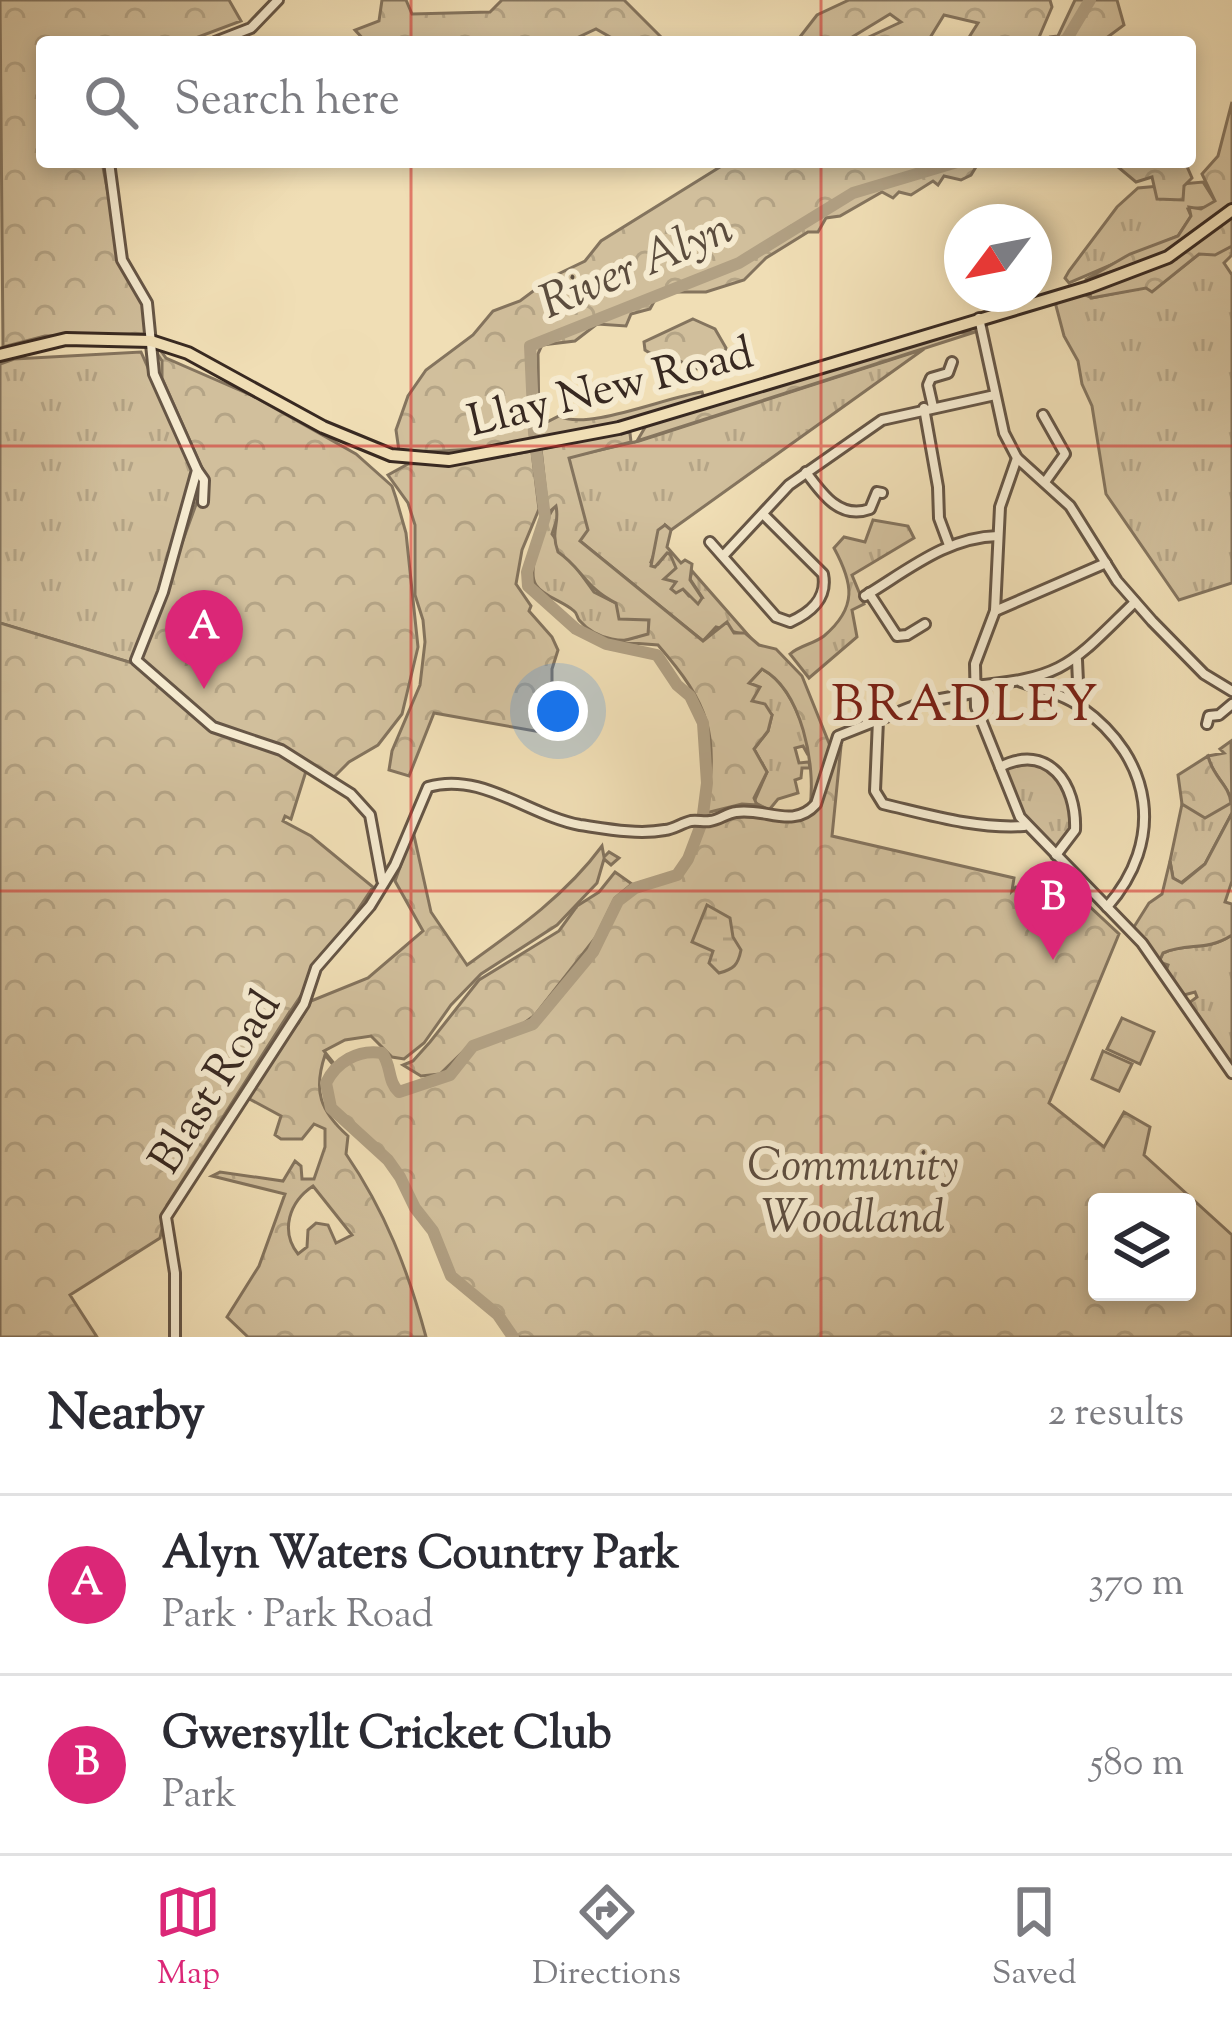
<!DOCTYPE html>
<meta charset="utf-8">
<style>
:root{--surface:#fff;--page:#f7f7f7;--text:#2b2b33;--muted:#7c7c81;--line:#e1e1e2;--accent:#db2777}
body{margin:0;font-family:"Sorts Mill Goudy",serif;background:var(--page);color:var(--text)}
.controls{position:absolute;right:36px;bottom:36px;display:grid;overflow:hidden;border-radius:12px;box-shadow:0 6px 18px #0003}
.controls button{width:108px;height:108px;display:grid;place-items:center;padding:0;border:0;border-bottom:3px solid var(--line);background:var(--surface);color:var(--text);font:60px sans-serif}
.compass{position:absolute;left:944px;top:204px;width:108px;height:108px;border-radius:50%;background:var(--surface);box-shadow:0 6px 18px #0003;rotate:238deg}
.you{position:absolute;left:558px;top:711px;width:42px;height:42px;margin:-30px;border:9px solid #fff;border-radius:50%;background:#1a73e8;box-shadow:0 0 0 18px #1a73e833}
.badge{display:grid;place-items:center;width:78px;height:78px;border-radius:50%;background:var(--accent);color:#fff;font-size:39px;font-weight:700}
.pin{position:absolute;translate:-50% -99px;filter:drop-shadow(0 3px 6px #0008)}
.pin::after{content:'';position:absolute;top:63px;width:42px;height:36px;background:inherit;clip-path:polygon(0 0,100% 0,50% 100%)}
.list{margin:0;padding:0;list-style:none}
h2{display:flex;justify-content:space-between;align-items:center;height:156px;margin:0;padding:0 48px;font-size:51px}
h2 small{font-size:39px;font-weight:400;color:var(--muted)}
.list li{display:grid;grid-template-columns:78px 1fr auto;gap:36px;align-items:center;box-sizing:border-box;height:180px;padding:0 48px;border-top:3px solid var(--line)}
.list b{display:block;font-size:45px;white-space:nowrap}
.list p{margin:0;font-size:39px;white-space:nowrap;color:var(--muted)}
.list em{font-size:39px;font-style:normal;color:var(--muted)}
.icon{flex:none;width:66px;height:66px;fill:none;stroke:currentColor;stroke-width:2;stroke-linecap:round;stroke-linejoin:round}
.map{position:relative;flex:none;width:1232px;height:1337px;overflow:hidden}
.search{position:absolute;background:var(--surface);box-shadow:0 6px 18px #0003;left:36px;right:36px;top:36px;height:132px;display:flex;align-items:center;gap:30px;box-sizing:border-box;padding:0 42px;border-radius:12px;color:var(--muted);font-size:45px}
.sheet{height:516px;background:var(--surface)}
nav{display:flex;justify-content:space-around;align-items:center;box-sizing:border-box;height:168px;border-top:3px solid var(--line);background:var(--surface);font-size:33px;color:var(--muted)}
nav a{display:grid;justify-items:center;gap:6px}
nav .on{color:var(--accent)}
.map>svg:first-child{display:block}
</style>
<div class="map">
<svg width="1232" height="1337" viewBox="0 0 1232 1337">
<defs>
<pattern id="grass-tufts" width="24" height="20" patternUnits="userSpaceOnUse" patternTransform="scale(3)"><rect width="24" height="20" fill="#d1bf9c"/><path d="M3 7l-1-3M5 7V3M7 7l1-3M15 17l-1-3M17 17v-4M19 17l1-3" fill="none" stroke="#b4a486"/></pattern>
<pattern id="forest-crowns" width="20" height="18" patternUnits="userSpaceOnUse" patternTransform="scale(3)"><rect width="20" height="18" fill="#d1bf9c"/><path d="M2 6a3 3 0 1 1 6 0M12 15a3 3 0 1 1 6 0" fill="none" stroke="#b4a486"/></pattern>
<pattern id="wetland-marsh" width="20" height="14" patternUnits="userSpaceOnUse" patternTransform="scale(3)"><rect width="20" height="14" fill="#d1bf9c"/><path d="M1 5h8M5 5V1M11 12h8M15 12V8" fill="none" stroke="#b4a486"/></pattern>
</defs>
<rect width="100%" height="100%" fill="#f0deb5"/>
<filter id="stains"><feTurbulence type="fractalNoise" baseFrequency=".00167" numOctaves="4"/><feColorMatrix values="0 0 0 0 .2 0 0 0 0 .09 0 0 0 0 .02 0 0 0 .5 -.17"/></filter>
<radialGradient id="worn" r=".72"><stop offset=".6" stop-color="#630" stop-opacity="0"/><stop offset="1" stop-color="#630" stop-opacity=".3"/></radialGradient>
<g fill="url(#grass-tufts)" stroke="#84745e" stroke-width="3">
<polygon points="1203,182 1215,201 1208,207 1188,209 1191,216 1178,236 1069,283 1065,278 1069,271 1117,207 1138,188"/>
<polygon points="1232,246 1232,255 1224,263 1232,275 1232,583 1179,600 1106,494 1092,406 1082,384 1078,361 1064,336 1055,302 1083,294 1092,298 1161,284 1199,254"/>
<polygon points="924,349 671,530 665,525 651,562 658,564 667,553 671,555 677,567 671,575 689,596 702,597 690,579 692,571 749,636 716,627 703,641 580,541 569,457 639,441"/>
<polygon points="141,352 193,470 160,592 132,663 0,623 0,364 14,359"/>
<path d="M556,505L558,516L552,534L594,592L649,620V634C626,646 596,640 579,620C577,617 577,613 574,611C563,601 544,597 536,585C526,571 545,517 556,505Z"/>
<path d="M873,520L908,526L914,538L852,575L864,604L852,610L857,637L809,678L790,654C800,645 814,644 824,636C858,607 853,583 834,548L844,537L865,542Z"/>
<path d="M762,669C788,682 807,727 808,755L803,746L795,748L799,763L809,762L810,768H802L801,778L795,780L798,793L778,799L769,810L754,802L767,772L754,749L768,731L772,715L751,702L748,684Z"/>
<path d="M1231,741L1232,813L1205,864L1181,883L1173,878L1170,861L1182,804L1200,812L1231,803C1229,784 1212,776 1208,756L1224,753L1220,749Z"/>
<polygon points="1038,760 1072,792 1075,830 1056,855 1026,826 1000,767"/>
<path d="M1232,935V1059L1227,1062L1189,1003L1197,997L1195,992L1184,995L1166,971L1168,965L1159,962L1163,953C1189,942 1206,952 1232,935Z"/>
</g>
<g fill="url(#forest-crowns)" stroke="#84745e" stroke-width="3" fill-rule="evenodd">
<path d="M0,0H229L241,21L185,42H42V162H102L121,261L145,304L147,331L166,358L253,396L356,454L392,486L396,498L406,533L418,647L402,714L378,745L349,762L331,780L307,768L291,819L285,816L283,821L311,836L373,887L290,1012L299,1022L311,1001L368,978L423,931L395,881L413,831L431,912L467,965C516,930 566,895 602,846L604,857L609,852L619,858L611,865L604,859L597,883L557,925L481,974L451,1005L424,1043L404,1059L392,1057L371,1036L345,1040L324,1051L336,1066L359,1053H382L391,1069L392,1086L399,1092L449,1076L473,1046L533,1024L593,952L618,901L635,888L677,875L688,859L702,822C744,811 770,822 811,815L815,804L810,806C816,766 802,690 762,669L749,683L760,687L752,701L765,704L772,715L768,731L754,749L767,772L754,798L757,805L742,804L706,813C719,733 710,705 658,645L619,642L648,634L649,620L619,619L616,603C585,588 582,568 558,552C550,530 560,524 556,506L548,513L541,449L625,432L630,433L631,442L569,458L588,530L580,541L703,641L727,622L734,633H745L759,645L776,649L802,676L831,748L836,744L841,746L832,836L1014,878L1012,891L1016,887L1074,892L1119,934L1049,1103L1104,1147L1124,1112L1150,1127L1144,1155L1232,1235V1337H513L498,1315L451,1276L433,1231L415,1208L400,1177L388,1160L331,1108L326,1083L335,1067L325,1055C313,1091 320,1111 348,1136L346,1154C385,1211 408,1270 426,1337H248L227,1317L259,1266L285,1194L212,1176L220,1172L283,1181L295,1161L301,1166L302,1179H314L325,1147V1129L314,1124L302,1139H281L275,1135L281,1116L244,1096L298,1023L289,1013L167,1205L160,1238L70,1295L97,1337H0V623L132,663L139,661L206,477L162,378V361L144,334L45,336L3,347ZM313,1186L352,1235L336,1243L328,1225L316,1223L308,1230L307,1247L298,1254C280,1231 289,1202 313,1186ZM1097,1202H1187V1292H1097Z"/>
<polygon points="382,0 406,0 412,14 490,12 502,0 624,0 666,42 619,42 596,29 568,42 366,42 355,30 379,21"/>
<polygon points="849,0 1050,0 1052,7 1037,42 966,42 978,23 944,15 928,41 858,42 901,22 890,14 844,42 796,42 817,15"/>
<polygon points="1075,0 1117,0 1124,25 1105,39 1048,42 1050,37 1058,36"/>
<polygon points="1232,102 1232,246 1215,255 1199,254 1152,292 1146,288 1091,298 1089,291 1165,255 1085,280 1130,254 1178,236 1191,216 1189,207 1201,209 1215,201 1202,174 1218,156"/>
<path d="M728,162H979L971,175L961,180L944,176L938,185L933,181L911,195L899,192L893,198L882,192L840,216L826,218L818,232H808L766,258L744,280L706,292H672L656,298L650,309L631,314L626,326L597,324L575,341L542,345L538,354L539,426L559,416C587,431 666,397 702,392L705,401C606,429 502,455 399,451L396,430L408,396L426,370L473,335L493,311L520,301L552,277L585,261L601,241Z"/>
<polygon points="1112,162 1185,162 1192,178 1184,186 1183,200 1157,199 1152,177 1136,182"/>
<polygon points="693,319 715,329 726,348 722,361 697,369 667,355 653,355 645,350 644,342"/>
<polygon points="975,332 637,441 647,424 952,333"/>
<polygon points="532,451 539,509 522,550 516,584 531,606 529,611 552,637 558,650 552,669 552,734 434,713 409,776 389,770 392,751 420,685 425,642 423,620 415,595 415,525 408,503 388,475 408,464 474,461"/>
<polygon points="665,525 671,530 667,547 681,563 685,560 692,564 690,580 702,598 698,604 683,589 676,593 671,589 676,582 664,579 676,568 670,554 667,553 655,567 651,566 658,530"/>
<path d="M1208,756C1213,778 1229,784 1231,803L1205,818L1182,804L1178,775Z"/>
<path d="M1232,813V881L1225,902L1232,904V935C1206,952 1189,942 1163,953L1159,962L1132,930L1149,903L1162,894L1170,861L1173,878L1182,883L1205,864Z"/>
<polygon points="615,872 632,884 615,898 596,937 535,1015 516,1029 473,1042 440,1074 421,1076 403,1065 413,1061 430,1042 479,980 559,931 577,906 599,892"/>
</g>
<path fill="url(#wetland-marsh)" stroke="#84745e" stroke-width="3" d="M707,905L730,918L733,937L741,950C738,965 734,969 719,973L709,963L713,951L692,942Z"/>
<g fill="#d1bf9c" stroke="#84745e" stroke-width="3">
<polygon points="1122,1018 1154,1032 1140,1064 1107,1049"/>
<polygon points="1103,1051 1132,1064 1119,1091 1092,1079"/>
</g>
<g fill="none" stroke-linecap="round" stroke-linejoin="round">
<g stroke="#b1a083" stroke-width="12">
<polyline points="1065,42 1090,0"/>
<path d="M513,1337L498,1315L451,1276L433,1231L415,1208L400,1177L388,1160L331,1108L326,1083C336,1062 358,1049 382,1053C392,1066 387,1081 399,1092L450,1075L473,1046L533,1024L593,952L618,901L635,888L677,875L688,859L702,822L707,783L703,723L690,696L677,685L657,655L606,644L576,629L528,586L527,572L545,517L534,433L530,346L739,263L853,193L957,162"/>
</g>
<g stroke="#665646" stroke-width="14">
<g id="minor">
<polyline points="215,42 251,28 278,0"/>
<polyline points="109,162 122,260 147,303 154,374 197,470 163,592 136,660 213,727 281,750 351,794 370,815 382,880"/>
<polyline points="979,318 1004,433 1017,458 1070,506 1117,581 1152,621 1204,674 1232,691"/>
<polyline points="933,407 928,385 931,378 948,373 952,362"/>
<polyline points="924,408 938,487 939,518 949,545"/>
<polyline points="1043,415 1065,454 1045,482"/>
<polyline points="1017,458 1000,507 995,611 975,664 976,707 1020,817 1142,943 1232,1073"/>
<polyline points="197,470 204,480 203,502"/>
<path d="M806,472C822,494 840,520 870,509L877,492L882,493"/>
<path d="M710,542L776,617L790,622C810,613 828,599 823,574L763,514"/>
<polyline points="723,556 789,485 882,420 995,395"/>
<polyline points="869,593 897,636 907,635 925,624"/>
<path d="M865,596C908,570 947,537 998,536"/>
<polyline points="995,611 1106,563"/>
<polyline points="1077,660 1079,704"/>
<path d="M1021,682C1041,689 1064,695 1081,707C1154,759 1165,841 1107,907"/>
<path d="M973,686C1066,678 1071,664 1135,602"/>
<path d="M878,720L875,791L883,804C930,815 976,829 1024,826"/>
<polyline points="1207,724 1209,716 1219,715 1232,704"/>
<path d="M1000,767C1049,742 1077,785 1075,830L1056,855"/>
<path d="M175,1337V1273L166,1217L304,1004L316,968L370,906L395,865L428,787C481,771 530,816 580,825C607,829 638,835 665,830C674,829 682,823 691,821C697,820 704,822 710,821C719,820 727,813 736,812C765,807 793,830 816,804L838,736L924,702L973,693"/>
</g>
</g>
<g stroke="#382921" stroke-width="16">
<polyline id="major" points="0,355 66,339 151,341 188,353 323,427 391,455 449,460 619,428 1089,287 1168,257 1232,210"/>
</g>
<use href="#minor" stroke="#f5eacf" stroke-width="8"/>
<use href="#major" stroke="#f0deb5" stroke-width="10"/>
</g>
<path fill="none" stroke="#d62828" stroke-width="3" stroke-opacity="0.55" d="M411,0V42M821,0V42M411,162V1337M821,162V1337M0,446H1232M0,891H1232"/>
<g text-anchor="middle" stroke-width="12" stroke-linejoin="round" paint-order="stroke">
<g font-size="45" fill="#382921" stroke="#f5eacf">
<text transform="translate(610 385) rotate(-14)" y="16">Llay New Road</text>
<text transform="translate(213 1081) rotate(-58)" y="16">Blast Road</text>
</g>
<g font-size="45" font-style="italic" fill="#5e4e40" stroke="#f5eacf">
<text x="853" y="1179">Community<tspan x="853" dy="52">Woodland</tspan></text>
</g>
<g font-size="48" font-style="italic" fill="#5c4d3e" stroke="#f5eacf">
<text transform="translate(635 263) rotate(-23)" y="17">River Alyn</text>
</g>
<g font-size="51" letter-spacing="3" fill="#7a1f14" stroke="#f5eacf">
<text x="966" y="720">BRADLEY</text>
</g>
</g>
<rect width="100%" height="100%" filter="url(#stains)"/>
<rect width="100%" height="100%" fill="url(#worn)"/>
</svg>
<div class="controls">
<button><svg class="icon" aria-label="layers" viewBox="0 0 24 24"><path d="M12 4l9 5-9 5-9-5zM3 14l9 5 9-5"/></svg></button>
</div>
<svg class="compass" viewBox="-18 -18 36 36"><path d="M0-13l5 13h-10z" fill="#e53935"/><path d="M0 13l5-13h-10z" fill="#7c7c81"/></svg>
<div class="you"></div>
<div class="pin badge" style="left:204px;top:689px">A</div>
<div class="pin badge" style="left:1053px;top:960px">B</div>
<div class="search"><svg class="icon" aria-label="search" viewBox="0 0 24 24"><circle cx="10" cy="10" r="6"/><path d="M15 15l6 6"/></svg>Search here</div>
</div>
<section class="sheet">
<h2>Nearby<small>2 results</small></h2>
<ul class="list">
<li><span class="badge">A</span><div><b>Alyn Waters Country Park</b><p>Park · Park Road</p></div><em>370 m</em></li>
<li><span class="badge">B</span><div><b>Gwersyllt Cricket Club</b><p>Park</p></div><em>580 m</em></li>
</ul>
</section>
<nav>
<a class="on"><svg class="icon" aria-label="map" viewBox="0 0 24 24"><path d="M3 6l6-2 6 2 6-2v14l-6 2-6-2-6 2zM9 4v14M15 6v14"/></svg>Map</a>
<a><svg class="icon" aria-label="directions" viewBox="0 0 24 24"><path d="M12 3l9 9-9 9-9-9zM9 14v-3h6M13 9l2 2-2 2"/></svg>Directions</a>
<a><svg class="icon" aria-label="saved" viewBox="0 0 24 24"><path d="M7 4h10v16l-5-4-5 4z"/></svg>Saved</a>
</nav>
